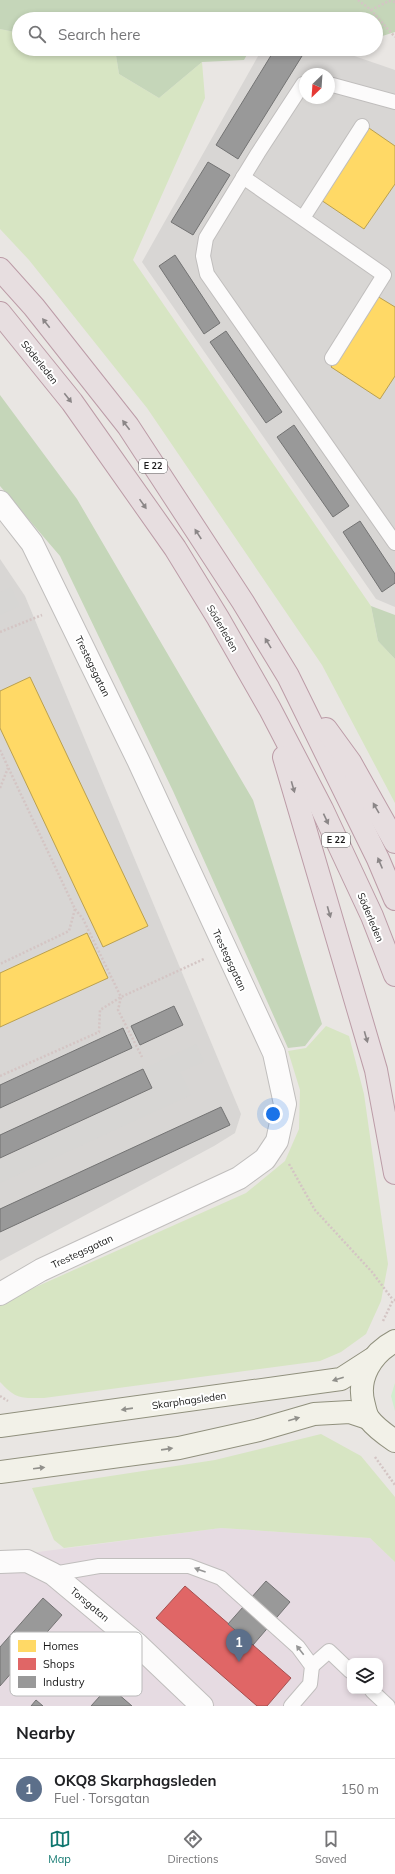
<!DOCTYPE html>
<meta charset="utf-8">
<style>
:root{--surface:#fff;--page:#f2f2f2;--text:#202124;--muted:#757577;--line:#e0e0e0;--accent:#0f766e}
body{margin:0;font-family:Mulish,sans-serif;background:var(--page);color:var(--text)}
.controls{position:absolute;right:12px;bottom:12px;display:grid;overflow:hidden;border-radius:8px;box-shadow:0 2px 6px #0003}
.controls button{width:36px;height:36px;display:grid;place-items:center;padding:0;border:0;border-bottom:1px solid var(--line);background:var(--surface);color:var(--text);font:20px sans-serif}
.compass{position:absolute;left:299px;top:68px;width:36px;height:36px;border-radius:50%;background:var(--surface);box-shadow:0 2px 6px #0003;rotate:205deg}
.you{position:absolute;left:273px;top:1114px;width:14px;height:14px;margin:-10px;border:3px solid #fff;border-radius:50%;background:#1a73e8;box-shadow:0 0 0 6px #1a73e833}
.badge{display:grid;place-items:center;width:26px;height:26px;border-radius:50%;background:var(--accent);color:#fff;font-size:13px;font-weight:700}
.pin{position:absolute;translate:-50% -33px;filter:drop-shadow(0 1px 2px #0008)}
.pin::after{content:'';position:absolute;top:21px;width:14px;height:12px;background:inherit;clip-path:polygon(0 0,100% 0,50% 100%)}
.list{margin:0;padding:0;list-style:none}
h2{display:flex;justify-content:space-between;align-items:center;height:52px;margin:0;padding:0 16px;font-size:17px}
h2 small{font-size:13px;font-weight:400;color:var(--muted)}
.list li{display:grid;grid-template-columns:26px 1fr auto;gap:12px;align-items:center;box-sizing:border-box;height:60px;padding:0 16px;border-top:1px solid var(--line)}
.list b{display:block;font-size:15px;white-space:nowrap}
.list p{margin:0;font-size:13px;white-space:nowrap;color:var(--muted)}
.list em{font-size:13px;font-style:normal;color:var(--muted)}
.icon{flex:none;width:22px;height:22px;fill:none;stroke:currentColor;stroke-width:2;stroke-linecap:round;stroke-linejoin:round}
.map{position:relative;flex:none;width:395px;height:1706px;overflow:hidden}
.search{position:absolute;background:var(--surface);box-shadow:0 2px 6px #0003;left:12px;right:12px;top:12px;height:44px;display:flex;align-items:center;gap:10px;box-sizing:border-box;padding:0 14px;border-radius:22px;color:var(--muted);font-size:15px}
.sheet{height:112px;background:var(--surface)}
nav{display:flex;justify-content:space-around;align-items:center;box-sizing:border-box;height:56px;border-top:1px solid var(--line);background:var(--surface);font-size:11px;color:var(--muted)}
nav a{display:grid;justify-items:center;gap:2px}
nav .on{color:var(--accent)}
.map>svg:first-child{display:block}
</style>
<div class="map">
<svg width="395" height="1706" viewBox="0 0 395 1706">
<rect width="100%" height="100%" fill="#e9e6e3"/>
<g fill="#d8d6d4" fill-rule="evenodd">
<path d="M262,49H334L395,70V607L376,599L142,262ZM305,74H329V98H305Z"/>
<polygon points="0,559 25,596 241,1114 235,1133 214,1146 0,1261"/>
</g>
<path fill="#e6dbe2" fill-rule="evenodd" d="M221,1528L370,1538L395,1562V1706H0V1557ZM350,1661H380V1691H350Z"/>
<g fill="#d7d6d4">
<polygon points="11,587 20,606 0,615 0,592"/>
<polygon points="196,1044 204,1062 180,1072 191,1095 0,1183 0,1160 154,1088 145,1068"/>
</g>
<g fill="#d7e5c3">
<polygon points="0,29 19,33 19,49 115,49 119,74 159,98 202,62 205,98 133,260 371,606 378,641 395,659 395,803 322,665 147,408 29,260 0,229"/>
<path d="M326,1026L349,1036L364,1094L388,1264L381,1301L366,1334L341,1352L320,1361L44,1398C21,1398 17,1400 0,1382V1303L246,1193L285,1161L299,1129L300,1090L288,1051L306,1048Z"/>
<polygon points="321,1434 361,1456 395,1497 395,1562 370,1538 221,1528 64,1548 54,1540 32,1488 215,1460"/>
</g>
<g fill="#c5d6b9">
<polygon points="0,0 395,0 395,32 376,38 376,19 289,19 271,12 267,19 19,19 19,33 0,29"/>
<polygon points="115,49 250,49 244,60 202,62 159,98 119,74"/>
<polygon points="0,395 77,499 253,800 322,1024 305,1046 288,1048 173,791 60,556 0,486"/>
<polygon points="371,606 395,615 395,659 378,641"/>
</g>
<polygon fill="#d1eecf" points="395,1383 395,1411 391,1396"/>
<g fill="#ffd966" stroke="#baa04f">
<polygon points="366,126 395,146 395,184 364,229 318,198"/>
<polygon points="377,296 395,307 395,376 380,399 331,367"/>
<polygon points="30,677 148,926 103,947 0,728 0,691"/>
<polygon points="87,933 108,978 0,1027 0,973"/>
</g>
<polygon fill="#e06666" stroke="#a54f4f" points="185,1586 291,1678 267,1706 257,1706 156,1618"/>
<g fill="#999" stroke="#737373">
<polygon points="275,49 291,49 302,56 238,159 216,145"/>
<polygon points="208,162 230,175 193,235 171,222"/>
<polygon points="175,255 220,323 204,334 159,266"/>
<polygon points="226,331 282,412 266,423 210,342"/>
<polygon points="294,425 349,506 333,517 277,437"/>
<polygon points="360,521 395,574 395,583 382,592 343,532"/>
<polygon points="174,1006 183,1025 140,1045 131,1026"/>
<polygon points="123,1028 132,1048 0,1108 0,1085"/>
<polygon points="143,1069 152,1088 0,1158 0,1135"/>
<polygon points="221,1107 230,1125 0,1232 0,1209"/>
<polygon points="266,1581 290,1602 253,1645 228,1624"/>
<polygon points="43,1598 62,1615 0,1686 0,1647"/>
<polygon points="109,1686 132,1706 91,1706"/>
<polygon points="36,1700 43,1706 31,1706"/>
</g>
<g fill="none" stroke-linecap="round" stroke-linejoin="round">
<g stroke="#c0bebd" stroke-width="16">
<g id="lane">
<polyline points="305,84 303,84 258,153 206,238 203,256 207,274 395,543"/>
<polyline points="329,84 395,102"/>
<polyline points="243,177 384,275 332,358"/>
<polyline points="303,218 362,126"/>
<polyline points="53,1574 99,1566 189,1566 221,1578 298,1647 312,1666 310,1684 291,1706"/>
<polyline points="312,1666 329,1651 350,1671"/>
<polyline points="372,1691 388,1706"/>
</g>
</g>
<g stroke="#c0bebd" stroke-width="24">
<g id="street">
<polyline points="0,502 32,543 138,760 274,1053 285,1104 277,1141 265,1159 239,1178 41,1270 0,1294"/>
<polyline points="0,1562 27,1561 53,1574 137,1644 202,1706"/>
</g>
</g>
<g stroke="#90907d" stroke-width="24">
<g id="secondary">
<path d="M395,1341C372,1353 356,1378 364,1405C365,1409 366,1415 369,1419C376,1428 386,1435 395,1441"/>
<polyline points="0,1426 341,1379 372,1359"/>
<polyline points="0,1472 179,1448 259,1430 314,1414 350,1412 368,1418"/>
</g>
</g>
<g stroke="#bc9ca7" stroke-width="24">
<g id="highway">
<polyline points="0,269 34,307 128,426 243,602 288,676 378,859 395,899"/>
<polyline points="0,313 72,402 175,548 218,618 270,709 322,809 372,916 395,975"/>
<polyline points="326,729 350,762 395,842"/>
<polyline points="284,757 376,1070 395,1173"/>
</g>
</g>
<g stroke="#d4c5c4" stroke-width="2.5" stroke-dasharray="2 2" stroke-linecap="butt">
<polyline points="358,0 371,10 395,37"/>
<polyline points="371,10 389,1 395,2"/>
<polyline points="0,632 42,615"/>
<polyline points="0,750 75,909 69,931 0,964"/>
<polyline points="0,788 8,768"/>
<polyline points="75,909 83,919 121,997 118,1010 142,1057"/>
<polyline points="0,1076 99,1032 100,1010 121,997 204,959"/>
<polyline points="289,1164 315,1210 372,1272 393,1300"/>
<polyline points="383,1321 393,1300 395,1300"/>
<polyline points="0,1396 8,1401"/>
<polyline points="375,1457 395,1485"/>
</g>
<use href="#lane" stroke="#fcfbfb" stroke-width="14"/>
<use href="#street" stroke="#fcfbfb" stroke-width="22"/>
<use href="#secondary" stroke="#f2f1e8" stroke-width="22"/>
<use href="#highway" stroke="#e7dee0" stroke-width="22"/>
</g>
<defs><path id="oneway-solid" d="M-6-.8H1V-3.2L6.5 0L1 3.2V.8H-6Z"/></defs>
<g fill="#8b8687">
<use href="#oneway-solid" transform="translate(46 323) rotate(-128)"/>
<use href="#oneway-solid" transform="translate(68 398) rotate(52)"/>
<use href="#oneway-solid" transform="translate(126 425) rotate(-127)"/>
<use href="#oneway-solid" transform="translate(143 504) rotate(55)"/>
<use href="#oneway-solid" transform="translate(198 534) rotate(-123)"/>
<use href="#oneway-solid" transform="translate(268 643) rotate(-121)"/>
<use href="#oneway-solid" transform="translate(293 787) rotate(74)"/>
<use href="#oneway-solid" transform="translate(376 808) rotate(-120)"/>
<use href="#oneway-solid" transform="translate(326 819) rotate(65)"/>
<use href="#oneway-solid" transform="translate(380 863) rotate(-113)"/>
<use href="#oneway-solid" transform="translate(329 912) rotate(74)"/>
<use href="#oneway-solid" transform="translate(366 1037) rotate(74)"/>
</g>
<g fill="#91908b">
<use href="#oneway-solid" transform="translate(338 1379) rotate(163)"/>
<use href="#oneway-solid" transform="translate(127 1409) rotate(172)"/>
<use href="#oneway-solid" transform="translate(294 1419) rotate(-16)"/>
<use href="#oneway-solid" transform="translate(167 1449) rotate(-8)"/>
<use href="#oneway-solid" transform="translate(39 1468) rotate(-7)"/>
</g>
<g fill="#969696">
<use href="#oneway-solid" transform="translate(200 1570) rotate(-160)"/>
<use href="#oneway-solid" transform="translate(300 1650) rotate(-128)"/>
</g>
<g text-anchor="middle" stroke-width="4" stroke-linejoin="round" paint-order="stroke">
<g fill="#fff" stroke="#5f5f5f" stroke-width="1">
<rect x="139" y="459" width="28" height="14" rx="3"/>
<rect x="322" y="833" width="28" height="14" rx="3"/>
</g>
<g font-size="9" font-weight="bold" fill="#1a1a1a">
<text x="153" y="469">E 22</text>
<text x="336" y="843">E 22</text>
</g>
<g font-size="10" fill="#1a1a1a" stroke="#fff">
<text transform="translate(40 362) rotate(51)" y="4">Söderleden</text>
<text transform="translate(223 628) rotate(60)" y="4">Söderleden</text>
<text transform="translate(93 666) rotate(64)" y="4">Trestegsgatan</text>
<text transform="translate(371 917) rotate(67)" y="4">Söderleden</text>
<text transform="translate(230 960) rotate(65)" y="4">Trestegsgatan</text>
<text transform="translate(82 1251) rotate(-25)" y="4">Trestegsgatan</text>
<text transform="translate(189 1400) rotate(-8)" y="4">Skarphagsleden</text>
<text transform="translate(90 1604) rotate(40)" y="4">Torsgatan</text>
</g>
</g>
<rect x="10" y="1632" width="132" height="64" rx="6" fill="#fff" stroke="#bababa" stroke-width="1"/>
<rect x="18" y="1640" width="18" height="12" fill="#ffd966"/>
<rect x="18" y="1658" width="18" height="12" fill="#e06666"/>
<rect x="18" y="1676" width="18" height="12" fill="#999"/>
<g font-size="11" fill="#1a1a1a">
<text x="43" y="1650">Homes</text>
<text x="43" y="1668">Shops</text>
<text x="43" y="1686">Industry</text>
</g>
</svg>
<div class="controls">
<button><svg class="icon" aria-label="layers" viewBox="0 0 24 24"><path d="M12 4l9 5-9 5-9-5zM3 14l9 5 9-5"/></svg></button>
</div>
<svg class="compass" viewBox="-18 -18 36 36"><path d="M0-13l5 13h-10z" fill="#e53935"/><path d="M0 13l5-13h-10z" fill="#757577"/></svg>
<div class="you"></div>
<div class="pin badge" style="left:239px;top:1662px;background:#5c6f8a">1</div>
<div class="search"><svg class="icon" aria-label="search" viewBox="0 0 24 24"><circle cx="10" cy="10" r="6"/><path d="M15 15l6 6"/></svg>Search here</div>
</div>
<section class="sheet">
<h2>Nearby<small></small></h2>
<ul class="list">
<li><span class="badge" style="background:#5c6f8a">1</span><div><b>OKQ8 Skarphagsleden</b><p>Fuel · Torsgatan</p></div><em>150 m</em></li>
</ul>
</section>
<nav>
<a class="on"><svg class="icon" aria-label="map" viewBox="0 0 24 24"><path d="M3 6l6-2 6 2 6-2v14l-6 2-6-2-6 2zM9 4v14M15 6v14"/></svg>Map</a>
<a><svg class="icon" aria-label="directions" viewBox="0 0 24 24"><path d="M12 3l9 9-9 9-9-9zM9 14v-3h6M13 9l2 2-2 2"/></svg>Directions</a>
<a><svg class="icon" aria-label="saved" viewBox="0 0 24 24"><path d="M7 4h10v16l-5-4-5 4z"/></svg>Saved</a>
</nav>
